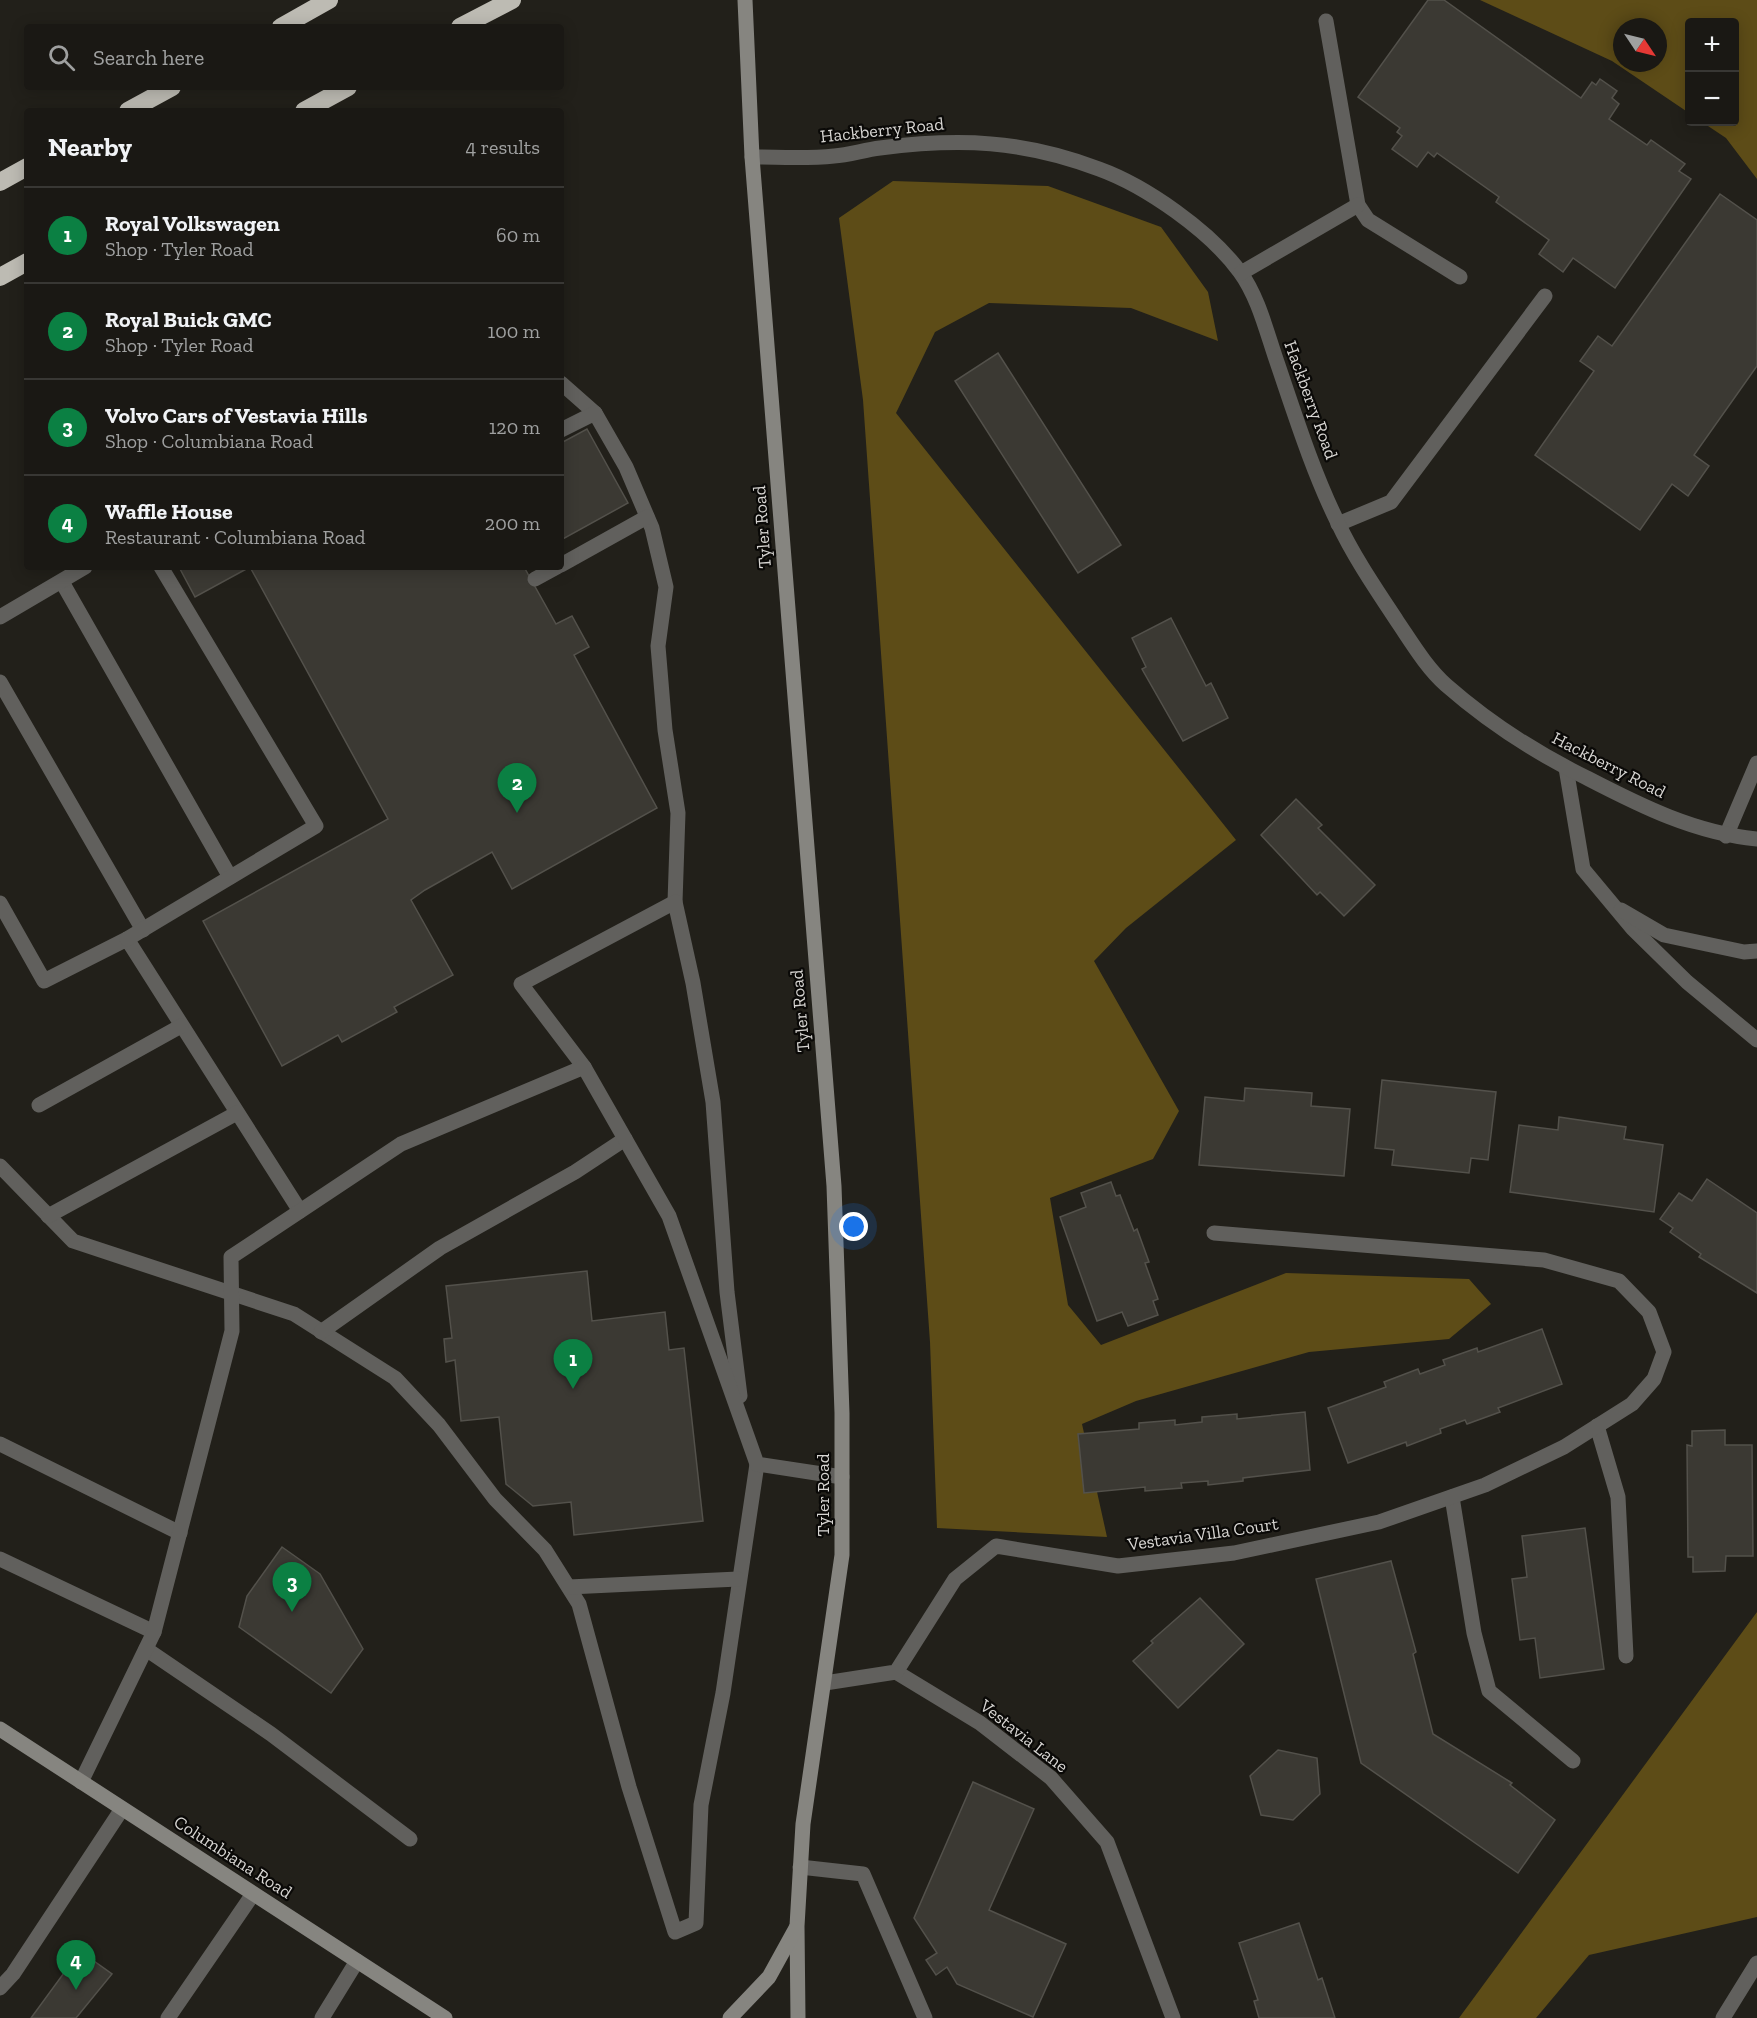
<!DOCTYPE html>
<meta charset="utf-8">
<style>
:root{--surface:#1a1814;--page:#272522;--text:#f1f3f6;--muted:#9fa0a0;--line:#383734;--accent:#0b8043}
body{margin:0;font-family:"Zilla Slab",serif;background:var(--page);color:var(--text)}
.controls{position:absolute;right:18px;top:18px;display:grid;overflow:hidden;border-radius:6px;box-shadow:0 3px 15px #0003}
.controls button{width:54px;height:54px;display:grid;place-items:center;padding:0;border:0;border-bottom:2px solid var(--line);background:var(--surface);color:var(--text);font:30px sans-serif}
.compass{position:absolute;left:1613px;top:18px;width:54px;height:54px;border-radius:50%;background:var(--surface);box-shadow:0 3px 15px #0003;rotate:125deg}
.you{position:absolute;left:854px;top:1227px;width:21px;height:21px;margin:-15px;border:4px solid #fff;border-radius:50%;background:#1a73e8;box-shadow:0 0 0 9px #1a73e833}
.badge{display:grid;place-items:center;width:39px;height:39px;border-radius:50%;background:var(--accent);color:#fff;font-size:20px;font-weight:700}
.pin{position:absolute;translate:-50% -50px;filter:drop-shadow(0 2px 3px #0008)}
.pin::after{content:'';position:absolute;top:32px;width:21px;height:18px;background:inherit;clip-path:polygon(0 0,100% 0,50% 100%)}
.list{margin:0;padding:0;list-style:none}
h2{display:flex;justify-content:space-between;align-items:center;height:78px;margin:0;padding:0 24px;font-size:26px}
h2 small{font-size:20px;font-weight:400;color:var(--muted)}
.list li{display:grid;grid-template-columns:39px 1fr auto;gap:18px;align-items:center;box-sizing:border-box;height:96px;padding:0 24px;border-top:2px solid var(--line)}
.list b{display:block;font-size:22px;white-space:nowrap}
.list p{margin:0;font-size:20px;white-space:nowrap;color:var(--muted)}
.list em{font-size:20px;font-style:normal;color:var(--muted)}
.icon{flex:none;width:33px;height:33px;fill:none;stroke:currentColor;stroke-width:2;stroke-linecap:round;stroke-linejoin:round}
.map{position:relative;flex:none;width:1757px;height:2018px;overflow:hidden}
.search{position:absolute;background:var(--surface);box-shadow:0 3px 15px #0003;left:24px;top:24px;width:540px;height:66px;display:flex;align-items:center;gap:15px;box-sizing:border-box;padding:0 21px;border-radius:6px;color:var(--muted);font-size:22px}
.panel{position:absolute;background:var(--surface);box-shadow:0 3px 15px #0003;left:24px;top:108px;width:540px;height:462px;border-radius:6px}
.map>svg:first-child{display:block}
</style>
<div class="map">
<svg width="1757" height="2018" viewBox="0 0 1757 2018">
<rect width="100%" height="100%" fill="#22201a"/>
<g fill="#5d4c17" fill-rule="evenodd">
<path d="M1480,0H1757V179L1726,138L1702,122H1734V22H1690L1689,113L1612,61ZM1622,27H1658V63H1622Z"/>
<polygon points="893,181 1048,186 1161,227 1208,292 1218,341 1131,308 989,303 935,332 896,413 1236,840 1126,928 1094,961 1179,1111 1153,1159 1050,1198 1068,1305 1101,1345 1286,1273 1469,1279 1491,1304 1449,1339 1309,1352 1136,1401 1082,1424 1107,1537 937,1528 930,1342 863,400 839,218"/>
<polygon points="1757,1612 1757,1917 1589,1955 1536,2018 1459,2018"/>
</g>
<g fill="#3b3933" stroke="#53514b" stroke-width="1.5">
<polygon points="1428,0 1444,0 1581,98 1592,82 1596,85 1600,79 1617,91 1612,98 1619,104 1609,119 1647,145 1651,140 1685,164 1679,171 1691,179 1615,288 1573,258 1563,272 1539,254 1549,240 1496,202 1499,197 1437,153 1434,157 1428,152 1417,167 1392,149 1402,136 1397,132 1400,128 1358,97"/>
<polygon points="1720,194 1757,220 1757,366 1694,455 1709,466 1688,496 1672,484 1640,530 1535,455 1594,371 1580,361 1598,336 1612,346"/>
<polygon points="998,353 1121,545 1078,573 955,381"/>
<polygon points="587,429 628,503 561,540 561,443"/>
<polygon points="179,567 250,567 195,597"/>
<polygon points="250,567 524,567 556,624 572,616 589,647 574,655 657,808 512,889 492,852 425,890 411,900 453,975 394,1007 397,1012 342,1042 338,1035 282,1066 203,921 388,819"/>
<polygon points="1171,618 1206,686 1211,683 1228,718 1183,741 1142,669 1146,667 1132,638"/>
<polygon points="1296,799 1322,825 1318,828 1375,885 1344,916 1320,892 1317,895 1261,835"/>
<polygon points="1382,1080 1496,1092 1488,1160 1471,1158 1469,1173 1392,1165 1394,1150 1375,1148"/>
<polygon points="1245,1088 1312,1093 1311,1106 1350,1109 1344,1176 1199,1165 1205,1097 1244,1101"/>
<polygon points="1559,1117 1626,1127 1624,1139 1663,1145 1654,1212 1510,1192 1519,1125 1558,1130"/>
<polygon points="1707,1179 1757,1213 1757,1293 1699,1257 1701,1254 1670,1232 1673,1228 1660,1219 1679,1193 1692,1201"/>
<polygon points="1111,1182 1116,1196 1120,1195 1134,1231 1137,1229 1149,1262 1145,1263 1158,1299 1153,1301 1158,1315 1128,1326 1122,1312 1097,1321 1060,1217 1086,1207 1081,1193"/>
<polygon points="587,1271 592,1321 665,1312 669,1350 684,1348 703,1521 574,1535 571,1502 533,1506 506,1484 499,1417 461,1421 455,1360 446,1362 444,1339 452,1338 446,1286"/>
<polygon points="1542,1329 1562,1384 1498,1408 1500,1412 1467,1424 1465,1420 1440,1429 1441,1433 1407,1446 1406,1442 1348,1463 1328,1408 1386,1387 1384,1382 1418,1369 1420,1374 1445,1365 1443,1360 1477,1348 1478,1352"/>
<polygon points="1305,1412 1310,1470 1243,1478 1243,1481 1208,1485 1208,1481 1181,1483 1182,1488 1145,1491 1145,1487 1084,1493 1078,1434 1139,1429 1139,1423 1175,1420 1175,1425 1202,1422 1202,1417 1237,1414 1237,1419"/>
<polygon points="1725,1430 1725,1445 1752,1445 1753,1556 1726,1556 1725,1571 1693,1572 1693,1557 1688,1557 1687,1445 1692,1446 1692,1431"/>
<polygon points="1585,1528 1604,1669 1540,1678 1535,1638 1520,1640 1512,1579 1527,1577 1522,1536"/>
<polygon points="282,1547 320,1574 363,1649 331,1693 239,1627 247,1596"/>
<polygon points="1391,1561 1416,1652 1413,1654 1433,1734 1512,1783 1510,1785 1555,1820 1518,1873 1361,1763 1316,1579"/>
<polygon points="1200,1598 1244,1644 1178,1708 1133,1661 1153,1643 1151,1641"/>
<polygon points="1278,1750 1317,1758 1320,1794 1293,1820 1261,1815 1250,1776"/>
<polygon points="973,1782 1034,1809 989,1910 1066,1944 1033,2017 957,1984 947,1967 936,1975 926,1960 937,1953 914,1918"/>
<polygon points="1299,1923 1318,1980 1322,1978 1335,2018 1259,2018 1254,2001 1258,2000 1239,1943"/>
<polygon points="80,1951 112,1974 76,2018 31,2018"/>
</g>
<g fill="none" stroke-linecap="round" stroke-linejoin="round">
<g stroke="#61605d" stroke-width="15">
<polyline points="1326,21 1358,205 1368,220 1460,277"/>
<polyline points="561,383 595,413 626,467 652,528 666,587 658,646 665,730 678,813 675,902"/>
<polyline points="561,430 595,413"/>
<polyline points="1338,524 1391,502 1545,296"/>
<polyline points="561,565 647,517"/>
<polyline points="535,579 557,567"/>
<polyline points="62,582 230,877"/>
<polyline points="0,617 85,567"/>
<polyline points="0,682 143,930"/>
<polyline points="1566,768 1583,869 1633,929 1687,982 1757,1040"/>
<polyline points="1726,836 1757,763"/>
<polyline points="0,903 44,981 127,939 300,1211"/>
<polyline points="1621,910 1664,935 1744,952 1757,951"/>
<polyline points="127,939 316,826 161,567"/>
<polyline points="584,1067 521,984 675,902 693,983 713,1102 727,1292 740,1396"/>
<polyline points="39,1105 181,1026"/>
<polyline points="0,1166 73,1241 294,1314 395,1378 439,1425 495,1499 545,1550 579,1604 629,1787 675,1932 696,1923 701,1805 723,1693 757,1464"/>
<polyline points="48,1216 237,1113"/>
<polyline points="321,1332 440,1248 575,1172 625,1139"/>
<polyline points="1597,1426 1618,1497 1626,1656"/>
<polyline points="0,1444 180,1533"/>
<polyline points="1452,1497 1474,1633 1489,1691 1573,1761"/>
<polyline points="0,1559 154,1632"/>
<polyline points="569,1587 738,1579"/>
<polyline points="146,1649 271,1734 410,1839"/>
<polyline points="81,1782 154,1632 232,1331 231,1257 401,1144 584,1067 669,1216 757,1464 842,1477"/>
<polyline points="800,1867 863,1874 925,2018"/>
<polyline points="0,1988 13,1974 122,1809"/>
<polyline points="168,2018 253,1894"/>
<polyline points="322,2018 357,1961"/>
</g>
<g stroke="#61605d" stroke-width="15">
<path d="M752,157C779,157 807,159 834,156C849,155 864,150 880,148C959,138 1023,140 1099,169C1146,186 1210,231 1240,272C1259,298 1267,334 1278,365C1296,418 1313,472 1338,523C1354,557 1376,589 1397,621C1412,643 1426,667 1446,685C1487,721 1538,754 1587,778C1641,806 1695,833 1757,839"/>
<polyline points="1241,273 1358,205"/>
<polyline points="896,1672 980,1723 1051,1778 1107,1842 1173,2018"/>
<polyline points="825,1683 896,1672 955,1579 996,1546 1118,1566 1234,1553 1379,1522 1485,1485 1564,1447 1632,1404 1654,1379 1664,1352 1649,1312 1619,1281 1544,1260 1214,1233"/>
<polyline points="1723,2018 1757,1963"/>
</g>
<g stroke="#868580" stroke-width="15">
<polyline points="745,0 752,157 834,1186 842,1413 842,1555 803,1824 797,1926 798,2018"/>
<polyline points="0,1729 445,2018"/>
<polyline points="730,2018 769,1977 796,1928"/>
</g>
<g stroke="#bdbbb3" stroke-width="18">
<polyline points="281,27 329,0"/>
<polyline points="460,27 512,0"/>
<polyline points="128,111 172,87"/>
<polyline points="304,111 348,87"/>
<polyline points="0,182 27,167"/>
<polyline points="0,277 27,262"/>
</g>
</g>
<g text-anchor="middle" stroke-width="4.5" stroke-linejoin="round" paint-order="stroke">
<g font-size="18" fill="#d7d5d2" stroke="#0a0907">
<text transform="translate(882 130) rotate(-6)" y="6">Hackberry Road</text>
<text transform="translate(1311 400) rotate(70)" y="6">Hackberry Road</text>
<text transform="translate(762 527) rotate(-94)" y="6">Tyler Road</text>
<text transform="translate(1609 765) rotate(27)" y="6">Hackberry Road</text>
<text transform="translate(800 1011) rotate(-95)" y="6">Tyler Road</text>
<text transform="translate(823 1495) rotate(-90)" y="6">Tyler Road</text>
<text transform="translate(1203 1534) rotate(-8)" y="6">Vestavia Villa Court</text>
<text transform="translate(1024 1736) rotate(38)" y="6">Vestavia Lane</text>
<text transform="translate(233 1857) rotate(33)" y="6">Columbiana Road</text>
</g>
</g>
</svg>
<div class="controls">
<button>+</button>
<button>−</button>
</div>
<svg class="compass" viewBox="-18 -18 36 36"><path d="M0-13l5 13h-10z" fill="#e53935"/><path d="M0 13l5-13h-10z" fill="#9fa0a0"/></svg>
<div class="you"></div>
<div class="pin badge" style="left:573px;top:1389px">1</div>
<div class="pin badge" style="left:517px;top:813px">2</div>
<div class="pin badge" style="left:292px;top:1612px">3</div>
<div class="pin badge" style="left:76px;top:1990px">4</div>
<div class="search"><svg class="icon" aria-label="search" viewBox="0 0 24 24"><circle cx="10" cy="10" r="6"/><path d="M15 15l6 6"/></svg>Search here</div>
<section class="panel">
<h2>Nearby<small>4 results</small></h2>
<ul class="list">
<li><span class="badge">1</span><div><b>Royal Volkswagen</b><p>Shop · Tyler Road</p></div><em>60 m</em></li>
<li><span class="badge">2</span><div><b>Royal Buick GMC</b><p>Shop · Tyler Road</p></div><em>100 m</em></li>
<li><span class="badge">3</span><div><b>Volvo Cars of Vestavia Hills</b><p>Shop · Columbiana Road</p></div><em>120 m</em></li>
<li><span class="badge">4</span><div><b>Waffle House</b><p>Restaurant · Columbiana Road</p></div><em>200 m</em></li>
</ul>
</section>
</div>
